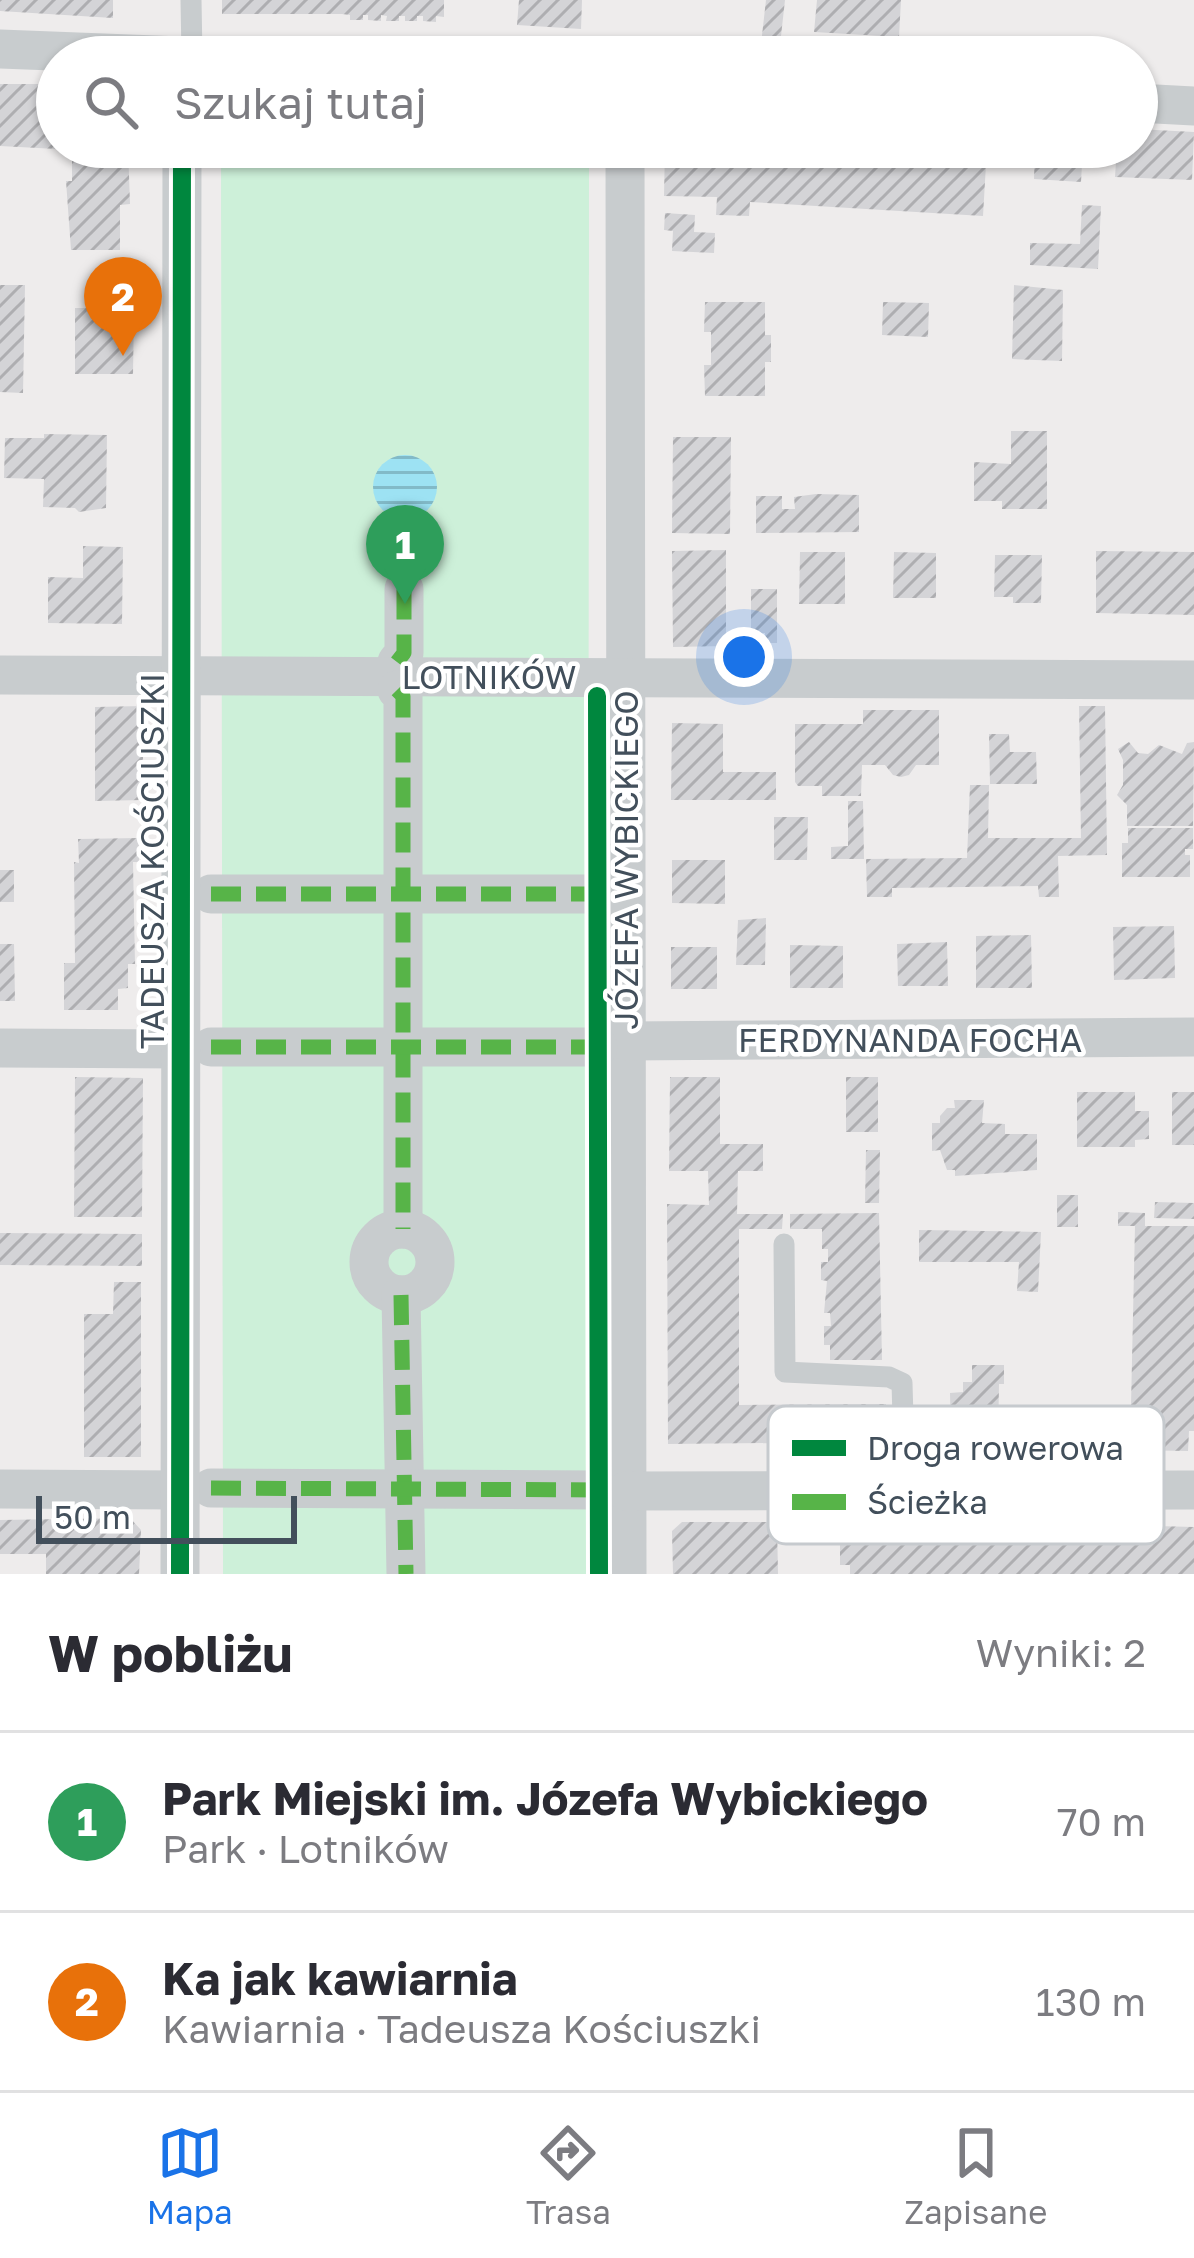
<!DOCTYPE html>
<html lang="pl">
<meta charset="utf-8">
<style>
:root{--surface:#fff;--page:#f7f7f7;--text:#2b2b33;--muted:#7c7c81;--line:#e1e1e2;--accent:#1a73e8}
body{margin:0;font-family:"Golos Text",sans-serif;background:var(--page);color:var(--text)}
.scale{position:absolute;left:36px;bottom:30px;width:261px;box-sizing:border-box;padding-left:12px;border:6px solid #424f5b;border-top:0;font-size:33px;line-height:42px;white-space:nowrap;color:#424f5b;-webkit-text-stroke:9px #fff;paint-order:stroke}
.you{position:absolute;left:744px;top:657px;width:42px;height:42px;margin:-30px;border:9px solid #fff;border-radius:50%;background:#1a73e8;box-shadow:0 0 0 18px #1a73e833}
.badge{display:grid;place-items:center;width:78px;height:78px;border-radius:50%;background:var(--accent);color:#fff;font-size:39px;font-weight:700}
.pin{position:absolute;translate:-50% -99px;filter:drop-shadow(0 3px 6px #0008)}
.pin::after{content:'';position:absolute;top:63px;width:42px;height:36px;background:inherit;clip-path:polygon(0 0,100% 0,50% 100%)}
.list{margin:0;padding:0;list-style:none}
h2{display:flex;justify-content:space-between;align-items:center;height:156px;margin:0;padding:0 48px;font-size:51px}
h2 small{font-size:39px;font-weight:400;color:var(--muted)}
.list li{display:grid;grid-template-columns:78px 1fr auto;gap:36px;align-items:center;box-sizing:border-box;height:180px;padding:0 48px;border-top:3px solid var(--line)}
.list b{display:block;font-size:45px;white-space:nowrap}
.list p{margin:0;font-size:39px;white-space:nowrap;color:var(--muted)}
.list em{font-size:39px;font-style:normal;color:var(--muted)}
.icon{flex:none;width:66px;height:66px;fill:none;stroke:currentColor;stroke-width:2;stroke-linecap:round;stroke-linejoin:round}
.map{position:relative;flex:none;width:1194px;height:1574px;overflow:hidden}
.search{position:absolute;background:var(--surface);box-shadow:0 3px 9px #0004;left:36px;right:36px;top:36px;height:132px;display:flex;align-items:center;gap:30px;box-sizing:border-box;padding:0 42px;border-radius:66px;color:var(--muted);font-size:45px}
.sheet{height:516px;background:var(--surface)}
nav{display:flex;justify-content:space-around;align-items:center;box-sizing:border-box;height:168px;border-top:3px solid var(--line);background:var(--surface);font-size:33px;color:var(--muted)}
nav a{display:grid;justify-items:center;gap:6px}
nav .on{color:var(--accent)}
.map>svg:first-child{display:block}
</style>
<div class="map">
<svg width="1194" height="1574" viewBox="0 0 1194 1574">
<defs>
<pattern id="water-rules" width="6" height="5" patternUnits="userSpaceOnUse" patternTransform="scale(3)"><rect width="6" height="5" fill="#9de2f3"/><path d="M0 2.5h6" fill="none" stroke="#82bac8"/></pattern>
<pattern id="building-hatch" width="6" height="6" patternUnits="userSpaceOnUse" patternTransform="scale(3)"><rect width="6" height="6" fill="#d4d4d7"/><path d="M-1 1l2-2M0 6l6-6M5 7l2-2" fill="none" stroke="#aeaeb1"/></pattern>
</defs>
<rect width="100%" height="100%" fill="#eeecec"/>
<polygon fill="#cdf0d9" points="221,147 589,147 588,1574 223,1574"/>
<circle fill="url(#water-rules)" cx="405" cy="487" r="32"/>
<g fill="url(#building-hatch)">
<polygon points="0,0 113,0 113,18 0,11"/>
<polygon points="222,0 444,0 444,17 436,16 436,22 423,21 423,16 417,16 417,21 405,21 405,16 399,16 399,21 386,21 387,16 381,15 381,21 368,20 368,15 363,15 363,20 350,20 350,15 342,14 222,14"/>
<polygon points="519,0 582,0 581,29 517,25"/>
<polygon points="766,0 785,0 779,54 760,53"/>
<polygon points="817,0 901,0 899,37 814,32"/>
<polygon points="0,84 38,84 38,90 57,90 57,149 0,146"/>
<polygon points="1137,129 1194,132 1192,180 1115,177 1117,147 1137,147"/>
<polygon points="72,147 128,147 130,204 120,205 120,250 71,250 66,181 72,181 72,157 77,152"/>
<polygon points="665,147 987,147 983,216 750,202 749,216 716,215 717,197 664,196"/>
<polygon points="1035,147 1083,147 1081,182 1034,179"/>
<polygon points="1082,205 1101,206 1098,269 1030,265 1030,243 1080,244"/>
<polygon points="665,213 695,215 694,232 715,233 714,253 672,251 673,231 664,230"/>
<polygon points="0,285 25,285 23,393 0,392"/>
<polygon points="1014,285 1063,290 1062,361 1012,359"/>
<polygon points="705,302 765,302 765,335 771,335 771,362 765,362 765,396 705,396 704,365 711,365 711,332 704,332"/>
<polygon points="883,302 929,303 928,337 882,335"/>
<polygon points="75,308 134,308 133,374 75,374"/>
<polygon points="1011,431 1047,431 1047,509 1002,509 1002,501 974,501 974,462 1011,464"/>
<polygon points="44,434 107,435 106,508 79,512 75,508 43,507 44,479 4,478 5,438 44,438"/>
<polygon points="673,437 731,437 730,534 672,533"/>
<polygon points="816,494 859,495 859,532 756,533 756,496 782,496 782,509 795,509 794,497"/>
<polygon points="83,546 123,547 122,624 48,623 48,577 83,578"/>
<polygon points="726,550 726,646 673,647 672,551"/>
<polygon points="1096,551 1194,552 1194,615 1096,613"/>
<polygon points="800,552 845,552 845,604 799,604"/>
<polygon points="894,552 936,553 936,598 893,598"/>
<polygon points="995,555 1042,555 1041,603 1013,603 1013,597 994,597"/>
<polygon points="751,589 777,589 777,643 765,643 765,633 751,633"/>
<polygon points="143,706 143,800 95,801 95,707"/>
<polygon points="1079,706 1105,706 1107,855 1058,856 1059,897 1039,897 1038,886 892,888 892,897 867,897 866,859 967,858 970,785 989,785 988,838 1081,838"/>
<polygon points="863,710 939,710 939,765 916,765 909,775 901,777 893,775 885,765 862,765 861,796 822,796 822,786 798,786 795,782 795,724 863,724"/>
<polygon points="672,723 723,724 723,772 776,772 776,800 671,800"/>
<polygon points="989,734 1009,734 1010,752 1036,752 1037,784 990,784"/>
<polygon points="1129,742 1138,753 1148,754 1159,745 1182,754 1187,743 1194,742 1193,826 1127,826 1127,805 1117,795 1123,785 1123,760 1118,749"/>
<polygon points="848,801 863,801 864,859 831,859 831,847 848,846"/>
<polygon points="774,817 808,817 807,860 774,860"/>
<polygon points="1128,828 1193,828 1193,849 1185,849 1185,855 1190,855 1190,877 1122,877 1122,843 1128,843"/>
<polygon points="139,838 139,862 133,862 135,964 128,964 128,988 118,989 118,1010 64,1010 64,963 75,963 74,862 79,863 78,839"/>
<polygon points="672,860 725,860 725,904 672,903"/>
<rect x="0" y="870" width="14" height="32"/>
<polygon points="766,918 765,965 736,965 738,920"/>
<polygon points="1174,926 1175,978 1114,980 1113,927"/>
<polygon points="1031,935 1032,988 976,988 976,936"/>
<polygon points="947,942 948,986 898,986 897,944"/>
<polygon points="0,944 14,944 15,1001 0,1001"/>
<polygon points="790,945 843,946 843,988 790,988"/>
<rect x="671" y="947" width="46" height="42"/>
<polygon points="75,1077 143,1078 142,1217 74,1217"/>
<polygon points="670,1077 720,1077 720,1144 763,1144 763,1171 738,1171 737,1214 783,1214 782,1229 739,1229 739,1405 886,1404 887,1442 668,1444 667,1204 709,1205 708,1171 669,1171"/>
<rect x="846" y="1077" width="32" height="55"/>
<polygon points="1077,1092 1135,1092 1135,1111 1149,1111 1149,1139 1135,1140 1135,1147 1077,1147"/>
<rect x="1172" y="1092" width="22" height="53"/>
<polygon points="954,1100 984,1100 982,1123 1005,1124 1005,1134 1037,1134 1037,1170 955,1176 955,1170 947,1170 940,1150 932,1151 932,1123 940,1123 940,1116 947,1108 955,1108"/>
<polygon points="866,1150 880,1150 879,1203 865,1203"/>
<rect x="1057" y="1195" width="21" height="32"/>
<polygon points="1155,1202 1194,1203 1194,1219 1154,1218"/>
<polygon points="1118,1212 1145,1213 1145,1226 1194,1226 1194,1431 1189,1431 1188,1451 1130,1450 1135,1226 1118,1226"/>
<polygon points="879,1213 882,1360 830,1360 830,1345 824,1345 824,1326 831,1326 830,1313 824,1313 827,1281 821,1280 821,1262 828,1262 828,1249 822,1249 822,1229 790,1229 790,1214"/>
<polygon points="919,1230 1041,1232 1038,1292 1017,1291 1019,1262 919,1262"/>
<polygon points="0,1233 142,1234 142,1266 0,1265"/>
<polygon points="114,1282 141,1282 141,1457 84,1457 84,1314 113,1314"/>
<polygon points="972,1365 1004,1365 1004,1384 999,1384 998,1442 951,1438 950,1393 963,1392 963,1382 972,1382"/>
<polygon points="130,1518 141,1530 139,1574 46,1574 46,1554 0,1554 0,1520"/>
<polygon points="958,1519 1040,1519 1043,1523 1127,1519 1130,1522 1155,1522 1156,1526 1194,1527 1194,1574 850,1574 850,1565 840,1565 840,1528 863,1528 864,1520 884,1520 884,1527"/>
<polygon points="682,1522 777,1522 778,1574 673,1574 672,1531"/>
</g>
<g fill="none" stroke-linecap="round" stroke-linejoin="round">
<g stroke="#c8ccce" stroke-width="21">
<polyline points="191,0 192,56"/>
<polyline points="784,1244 785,1372 889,1377 902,1383 905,1490"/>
</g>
<g stroke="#c8ccce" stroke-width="39">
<polyline points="0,49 207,57"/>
<polyline points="1137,103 1194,106"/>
<polyline points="625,147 627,1574"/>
<polyline points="397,662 404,653 404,589"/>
<polyline points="0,675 1194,680"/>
<polyline points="397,690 403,696 403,1229"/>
<polyline points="211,894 598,894"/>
<polyline points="626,1041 1194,1037"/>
<polyline points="211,1047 598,1047"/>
<polyline points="0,1048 183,1049"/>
<circle cx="402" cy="1262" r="33"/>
<polyline points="401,1295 406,1574"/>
<polyline points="211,1488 599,1490"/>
<polyline points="0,1489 180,1490"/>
<polyline points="626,1491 1194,1490"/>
<polyline points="180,1574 182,147"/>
</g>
<g stroke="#57b448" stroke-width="15" stroke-dasharray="30 15" stroke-linecap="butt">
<polyline points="397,662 404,653 404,589"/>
<polyline points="397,690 403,696 403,1229"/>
<polyline points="211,894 598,894"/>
<polyline points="211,1047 598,1047"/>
<polyline points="401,1295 406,1574"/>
<polyline points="211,1488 599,1490"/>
</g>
<g stroke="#fff" stroke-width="26">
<g id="cycleway">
<polyline points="597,696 599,1574"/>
<polyline points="180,1574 182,147"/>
</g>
</g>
<use href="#cycleway" stroke="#00873e" stroke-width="18"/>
</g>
<g text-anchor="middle" stroke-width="9" stroke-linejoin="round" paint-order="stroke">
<g font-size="33" fill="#424f5b" stroke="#fff">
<text x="489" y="689">LOTNIKÓW</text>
<text transform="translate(626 860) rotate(-90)" y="12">JÓZEFA WYBICKIEGO</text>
<text transform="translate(152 861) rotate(-90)" y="12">TADEUSZA KOŚCIUSZKI</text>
<text x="910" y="1052">FERDYNANDA FOCHA</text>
</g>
</g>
<rect x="768" y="1406" width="396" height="138" rx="18" fill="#fff" stroke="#c6cace" stroke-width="3"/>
<rect x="792" y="1440" width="54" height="16" fill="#00873e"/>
<rect x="792" y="1494" width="54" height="16" fill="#57b448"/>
<g font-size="33" fill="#424f5b">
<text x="867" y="1460">Droga rowerowa</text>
<text x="867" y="1514">Ścieżka</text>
</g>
</svg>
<div class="scale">50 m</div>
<div class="you"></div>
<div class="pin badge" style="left:405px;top:604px;background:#2e9e5b">1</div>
<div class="pin badge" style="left:123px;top:356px;background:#e8710a">2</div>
<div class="search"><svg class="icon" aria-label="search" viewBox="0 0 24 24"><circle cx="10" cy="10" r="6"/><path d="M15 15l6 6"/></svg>Szukaj tutaj</div>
</div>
<section class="sheet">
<h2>W pobliżu<small>Wyniki: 2</small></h2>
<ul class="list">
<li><span class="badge" style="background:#2e9e5b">1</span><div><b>Park Miejski im. Józefa Wybickiego</b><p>Park · Lotników</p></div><em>70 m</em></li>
<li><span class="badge" style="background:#e8710a">2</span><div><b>Ka jak kawiarnia</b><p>Kawiarnia · Tadeusza Kościuszki</p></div><em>130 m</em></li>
</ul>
</section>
<nav>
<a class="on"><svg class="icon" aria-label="map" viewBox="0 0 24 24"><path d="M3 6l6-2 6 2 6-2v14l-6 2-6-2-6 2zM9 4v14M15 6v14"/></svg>Mapa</a>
<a><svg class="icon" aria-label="directions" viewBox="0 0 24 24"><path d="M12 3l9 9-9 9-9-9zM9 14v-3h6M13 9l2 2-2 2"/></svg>Trasa</a>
<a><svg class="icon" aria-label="saved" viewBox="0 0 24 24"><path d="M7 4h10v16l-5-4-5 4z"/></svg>Zapisane</a>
</nav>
